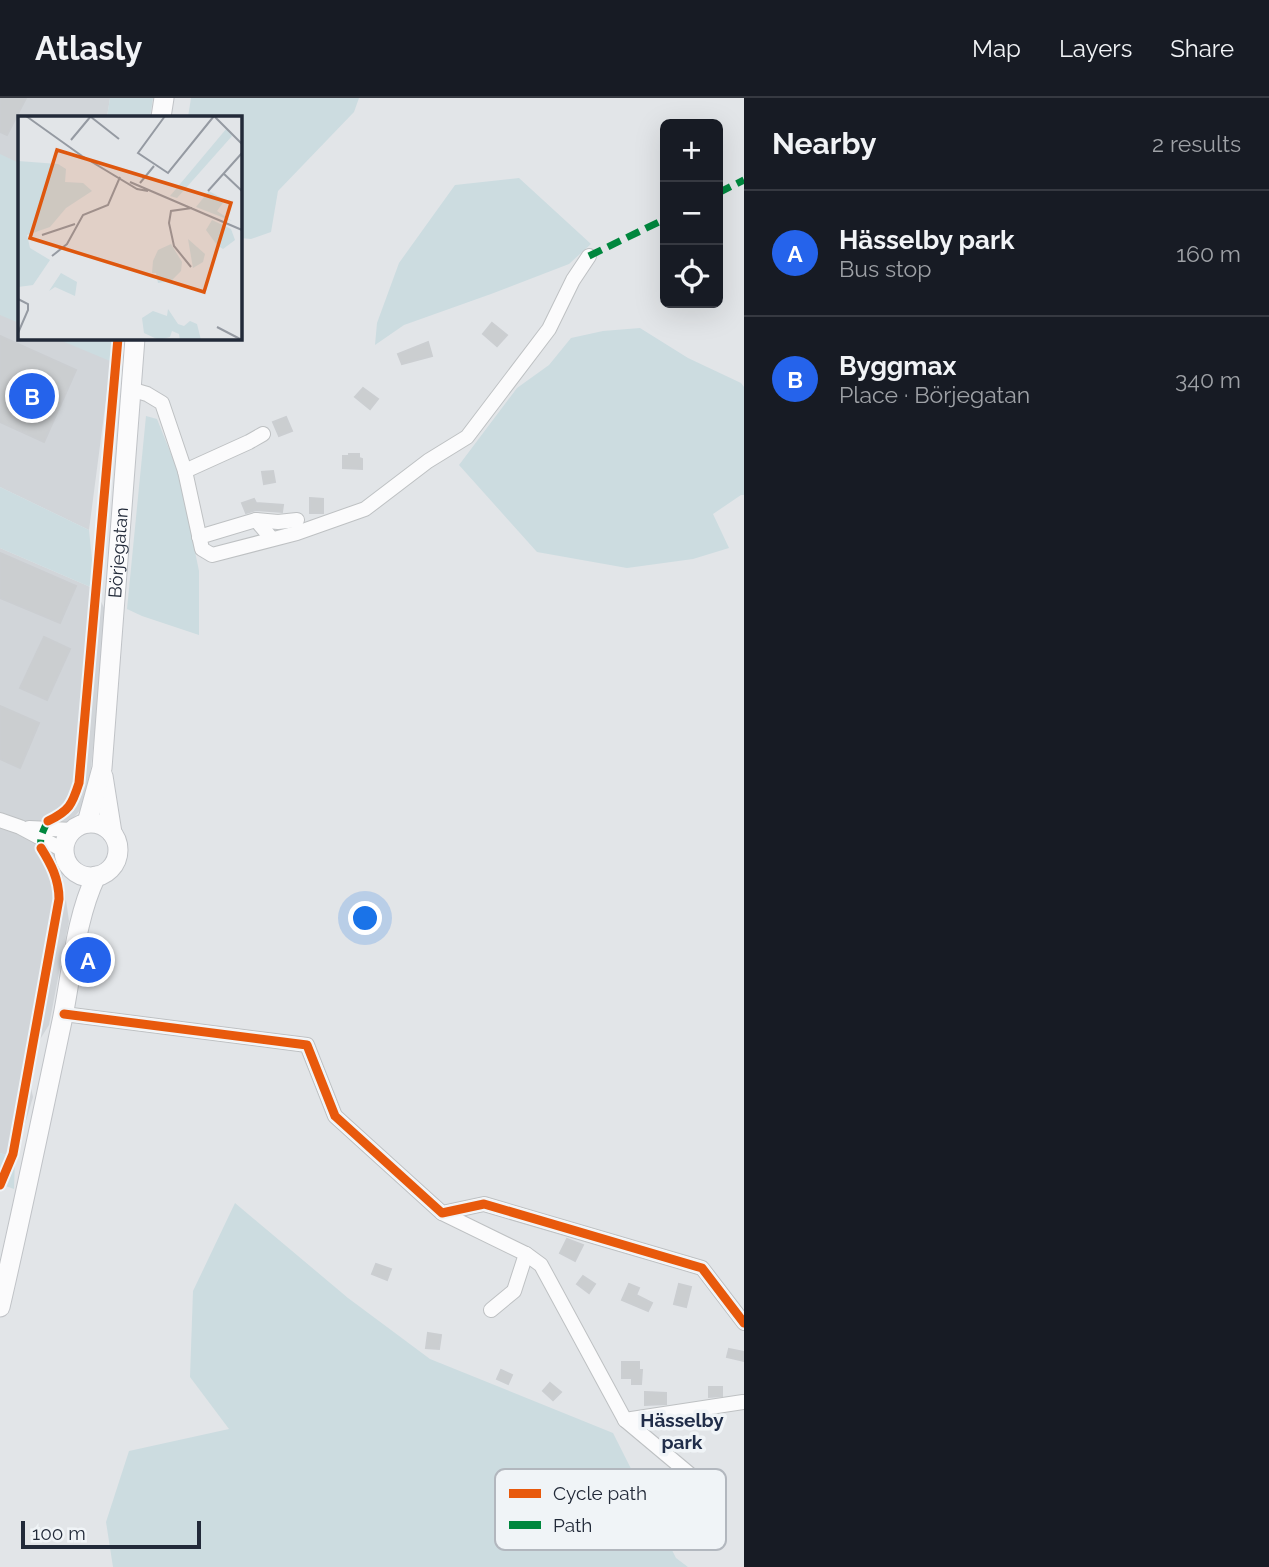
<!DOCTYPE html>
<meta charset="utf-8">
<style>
:root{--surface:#171b24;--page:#242831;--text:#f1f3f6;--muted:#9ea1a6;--line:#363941;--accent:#2563eb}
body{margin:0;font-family:Raleway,sans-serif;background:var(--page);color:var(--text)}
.controls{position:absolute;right:21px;top:21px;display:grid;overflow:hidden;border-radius:10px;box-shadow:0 7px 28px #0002}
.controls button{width:63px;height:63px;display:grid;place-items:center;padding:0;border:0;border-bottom:2px solid var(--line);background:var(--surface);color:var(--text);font:35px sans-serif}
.scale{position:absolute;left:21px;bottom:18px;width:180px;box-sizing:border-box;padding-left:7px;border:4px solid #222a39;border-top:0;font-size:19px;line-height:24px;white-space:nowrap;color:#222a39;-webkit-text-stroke:5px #f0f4f7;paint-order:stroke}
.you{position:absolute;left:366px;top:821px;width:24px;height:24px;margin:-18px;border:5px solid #fff;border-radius:50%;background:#1a73e8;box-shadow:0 0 0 10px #1a73e833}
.badge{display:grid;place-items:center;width:46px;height:46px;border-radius:50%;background:var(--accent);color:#fff;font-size:23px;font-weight:700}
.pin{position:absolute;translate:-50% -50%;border:4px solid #fff;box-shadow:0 2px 7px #0006}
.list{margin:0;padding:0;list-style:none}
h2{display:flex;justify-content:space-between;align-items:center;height:91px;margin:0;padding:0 28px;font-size:30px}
h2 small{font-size:23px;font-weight:400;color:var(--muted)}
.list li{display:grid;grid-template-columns:46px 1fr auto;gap:21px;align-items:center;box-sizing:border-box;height:126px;padding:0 28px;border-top:2px solid var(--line)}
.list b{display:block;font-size:26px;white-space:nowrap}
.list p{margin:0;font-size:23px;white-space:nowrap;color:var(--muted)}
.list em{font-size:23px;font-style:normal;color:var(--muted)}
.icon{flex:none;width:38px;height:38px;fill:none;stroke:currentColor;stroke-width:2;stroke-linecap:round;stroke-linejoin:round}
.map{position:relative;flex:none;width:744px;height:1469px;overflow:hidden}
header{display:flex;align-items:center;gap:42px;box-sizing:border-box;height:98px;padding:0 35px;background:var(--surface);border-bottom:2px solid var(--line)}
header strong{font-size:33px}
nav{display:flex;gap:38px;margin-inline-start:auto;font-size:24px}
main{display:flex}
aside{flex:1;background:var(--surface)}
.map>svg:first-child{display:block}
</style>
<header>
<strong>Atlasly</strong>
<nav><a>Map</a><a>Layers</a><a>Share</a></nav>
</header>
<main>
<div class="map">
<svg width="744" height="1469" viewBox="0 0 744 1469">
<rect width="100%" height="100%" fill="#e2e5e8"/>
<g fill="#d1d5d9">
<polygon points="0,0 110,0 107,19 19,19 19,240 114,240 89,432 0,389"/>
<polygon points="0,450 95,491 108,518 87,704 57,739 69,823 49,927 39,943 31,990 33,999 15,1060 0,1055"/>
</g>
<g fill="#ccdce0">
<polygon points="110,0 153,0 150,19 107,19"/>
<polygon points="191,0 359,0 354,14 278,93 271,134 251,141 240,140 240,19 188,19"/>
<polygon points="0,56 19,65 19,225 0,217"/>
<polygon points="519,80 591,146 569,166 491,196 404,227 375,247 377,225 399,165 455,87"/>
<polygon points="640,230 688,260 741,285 744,289 744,397 741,397 713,416 729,450 693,461 627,470 537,454 459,367 517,290 549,267 571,240 603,233"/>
<polygon points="55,240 114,240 110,263"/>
<polygon points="146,318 157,321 179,376 199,473 199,537 142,518 127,511"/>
<polygon points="0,389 89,432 95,491 0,450"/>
<polygon points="0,1055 15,1060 14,1091 0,1086"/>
<polygon points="235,1105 348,1200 430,1261 613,1335 676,1460 688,1469 113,1469 106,1424 129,1353 229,1331 190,1279 193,1193"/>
</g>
<g fill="#cbced0" stroke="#cbced1" stroke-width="2">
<polygon points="0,0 26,0 7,37 0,34"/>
<polygon points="492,225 507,237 497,248 483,236"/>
<polygon points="0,238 76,272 44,344 0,324"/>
<polygon points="428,244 432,258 402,266 398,256"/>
<polygon points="363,290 378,301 370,311 355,299"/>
<polygon points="286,319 292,333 279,338 273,324"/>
<polygon points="349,356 359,356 359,360 362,361 362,371 343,370 343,358 349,358"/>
<polygon points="273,373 275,384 264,386 262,374"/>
<polygon points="310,400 323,401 323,415 310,415"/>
<polygon points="254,401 256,405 283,407 282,414 256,412 246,415 242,405"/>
<polygon points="0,455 76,488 60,525 0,500"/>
<polygon points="44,539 70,551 47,602 20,590"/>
<polygon points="0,608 39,625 20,670 0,661"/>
<polygon points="567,1141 583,1147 575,1163 560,1155"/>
<polygon points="376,1166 391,1171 387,1182 372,1176"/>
<polygon points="583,1178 595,1186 589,1195 577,1186"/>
<polygon points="629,1186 639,1190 636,1197 652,1205 648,1213 622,1202"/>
<polygon points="679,1186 691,1189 686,1209 674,1206"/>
<polygon points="428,1235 441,1237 439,1251 426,1250"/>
<polygon points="729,1251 744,1254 744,1263 727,1259"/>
<polygon points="622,1264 639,1264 639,1272 642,1272 641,1286 632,1286 632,1280 622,1280"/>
<polygon points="501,1272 512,1277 508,1286 497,1281"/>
<polygon points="550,1285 561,1294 553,1302 543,1293"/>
<polygon points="709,1289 722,1289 722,1298 709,1299"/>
<polygon points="645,1294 666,1295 666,1306 645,1307"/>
</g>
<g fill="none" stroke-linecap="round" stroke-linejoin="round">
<g stroke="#bec1c3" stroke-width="16">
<g id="street">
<polyline points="130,291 147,296 162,305 185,373 202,451 212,457 297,435 365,411 428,363 467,339 549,231 573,182 589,158"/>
<polyline points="185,373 249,344 263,336"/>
<polyline points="256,422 278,424 297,422"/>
<polyline points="199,439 256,422 272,441"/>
<polyline points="0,722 20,729 65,753"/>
<polyline points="29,730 73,732"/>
<polyline points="64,916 307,947 335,1018 442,1115 484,1106 702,1170 744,1225"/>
<polyline points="442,1115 526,1156 514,1193 491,1212"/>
<polyline points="526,1156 541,1167 625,1322 693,1379"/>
<polyline points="625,1322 743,1304"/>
</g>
</g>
<g stroke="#c0c3c7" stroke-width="21">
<g id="secondary">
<polyline points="161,19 164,0"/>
<polyline points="103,678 112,735"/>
<path id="s1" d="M87,725L102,670L135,240"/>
<circle cx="91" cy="752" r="27"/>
<path d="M0,1209C22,1114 42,1018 62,923C72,875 75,822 96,778"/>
</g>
</g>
<use href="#street" stroke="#fbfbfc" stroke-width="14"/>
<use href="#secondary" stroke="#fbfbfc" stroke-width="19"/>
<g stroke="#00873e" stroke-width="7" stroke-dasharray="14 7" stroke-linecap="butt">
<polyline points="718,95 744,82"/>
<polyline points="589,158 665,121"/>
<path d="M44,755C37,745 42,734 48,723"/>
</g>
<g stroke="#f0f4f7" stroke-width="13">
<g id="cycleway">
<path d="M48,723C69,713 72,707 79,685L118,240"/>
<polyline points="64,916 307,947 335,1018 442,1115 484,1106 702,1170 744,1225"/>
<path d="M0,1087L13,1056L59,801C59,781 51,766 41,750"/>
</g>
</g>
<use href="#cycleway" stroke="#e8590c" stroke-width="9"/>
</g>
<g text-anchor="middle" stroke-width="7" stroke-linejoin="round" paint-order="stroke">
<g font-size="18" fill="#222a39" stroke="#f0f4f7">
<text dy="6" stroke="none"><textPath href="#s1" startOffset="273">Börjegatan</textPath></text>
</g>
<g font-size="19" font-weight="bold" fill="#202d49" stroke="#f0f4f7">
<text x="682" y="1329">Hässelby<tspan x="682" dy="22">park</tspan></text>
</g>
</g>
<g transform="translate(18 18)">
<rect width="224" height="224" fill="#e2e5e8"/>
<path d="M209,12L214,20L159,82L152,80ZM0,45L40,48L48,53L47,66L65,67L74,75L48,92L32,111L9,119L12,132L32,144L15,169L0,171ZM191,75L207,84L199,95L214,105L178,91ZM194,104L213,113L217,124L205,133L199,129L188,114ZM170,123L187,138L185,146L175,152ZM153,128L164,146L163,155L153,165L140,167L138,157H134L135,145L140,134ZM43,157L59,166L57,180L37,171L31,175ZM150,193L160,208L166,210L172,205L179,208L183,224H162L161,218L154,215L152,221L141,224L126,217L124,202L135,195L149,200Z" fill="#ccdce0"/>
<path fill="none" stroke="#959aa2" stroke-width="2" d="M8,0L64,40L119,73L130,75M147,0L120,37L150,57L196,0M73,1L101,23M197,1L224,28M53,24L73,0M205,57L224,75M112,66L224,114M122,67L136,50M190,75L224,37M24,119L57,108M34,140L49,128L65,99L90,89L102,61M173,151L156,130L151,107L153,95L174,92M0,183L10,188V194L0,217M199,211L224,224"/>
<path fill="#de570e" fill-opacity="0.15" stroke="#de570e" stroke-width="3.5" d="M39,34L213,87L186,176L12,122Z"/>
<rect width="224" height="224" fill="none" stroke="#222a39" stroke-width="3.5"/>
</g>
<rect x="495" y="1371" width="231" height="81" rx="10" fill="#f0f4f7" stroke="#b2b7be" stroke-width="2"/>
<rect x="509" y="1391" width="32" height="9" fill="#e8590c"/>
<rect x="509" y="1423" width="32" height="8" fill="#00873e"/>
<g font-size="19" fill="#222a39">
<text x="553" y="1402">Cycle path</text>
<text x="553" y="1434">Path</text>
</g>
</svg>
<div class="controls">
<button>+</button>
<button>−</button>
<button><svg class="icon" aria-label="locate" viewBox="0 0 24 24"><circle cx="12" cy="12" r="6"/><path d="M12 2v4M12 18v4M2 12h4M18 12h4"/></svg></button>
</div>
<div class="scale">100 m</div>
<div class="you"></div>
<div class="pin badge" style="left:88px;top:862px">A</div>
<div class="pin badge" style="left:32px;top:298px">B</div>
</div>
<aside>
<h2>Nearby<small>2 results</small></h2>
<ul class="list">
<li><span class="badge">A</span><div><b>Hässelby park</b><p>Bus stop</p></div><em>160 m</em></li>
<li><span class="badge">B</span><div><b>Byggmax</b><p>Place · Börjegatan</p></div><em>340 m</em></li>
</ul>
</aside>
</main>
